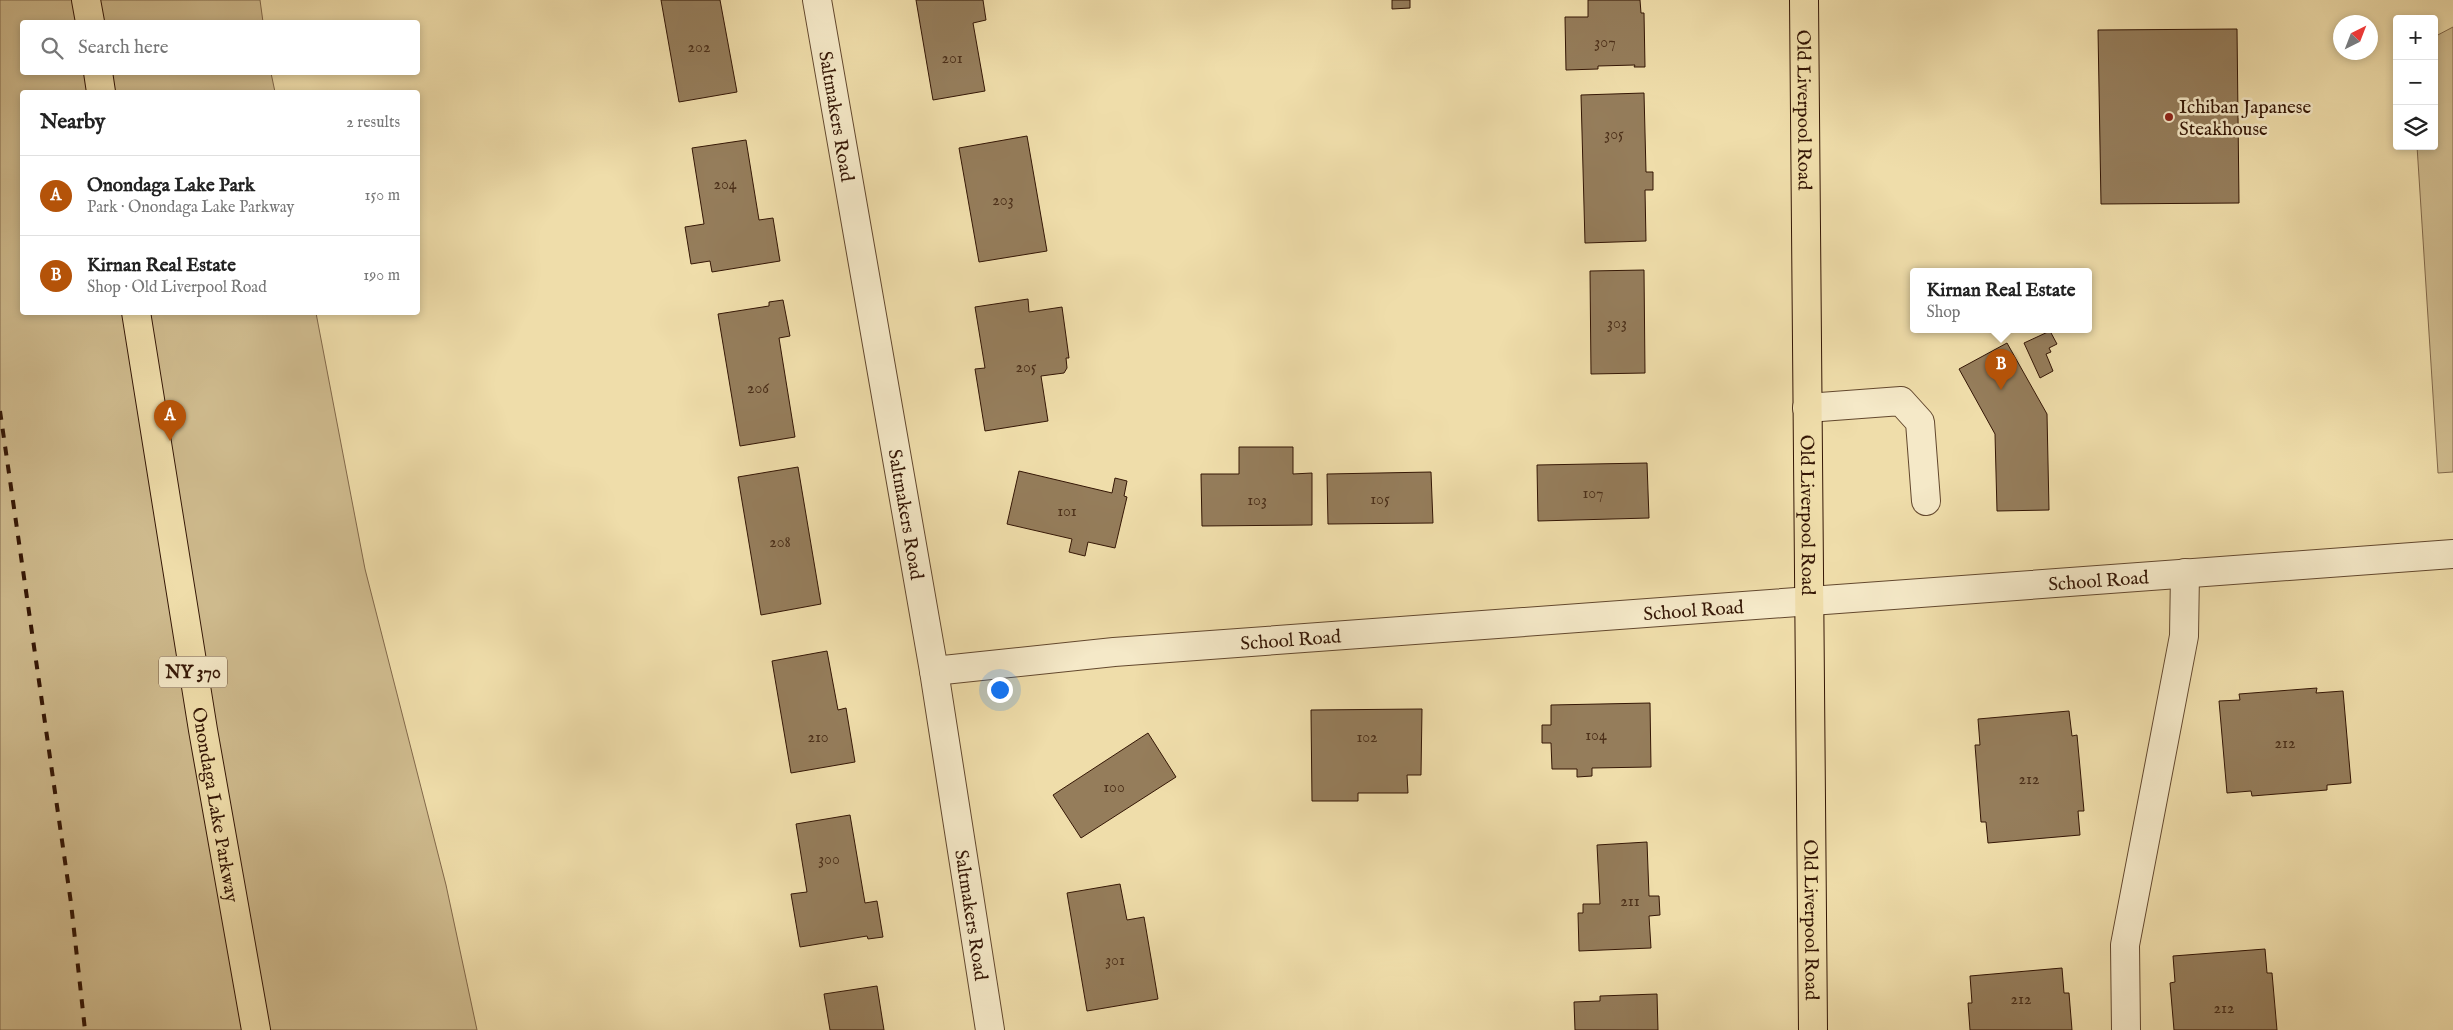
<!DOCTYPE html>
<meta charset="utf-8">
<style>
:root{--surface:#fff;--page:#f6f6f6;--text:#222;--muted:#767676;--line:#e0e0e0;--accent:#b45309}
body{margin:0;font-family:"IM FELL English",serif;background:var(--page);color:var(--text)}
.controls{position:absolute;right:15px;top:15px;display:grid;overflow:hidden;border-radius:5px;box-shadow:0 2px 8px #0003}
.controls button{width:45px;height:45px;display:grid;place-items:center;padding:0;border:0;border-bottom:1px solid var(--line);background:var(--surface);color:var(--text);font:25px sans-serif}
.compass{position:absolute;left:2333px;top:15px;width:45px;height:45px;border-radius:50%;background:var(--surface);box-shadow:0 2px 8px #0003;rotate:42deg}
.you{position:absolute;left:999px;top:689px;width:18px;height:18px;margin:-12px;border:4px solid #fff;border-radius:50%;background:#1a73e8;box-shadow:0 0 0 8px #1a73e833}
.badge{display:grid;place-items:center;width:32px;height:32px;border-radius:50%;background:var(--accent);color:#fff;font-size:16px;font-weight:700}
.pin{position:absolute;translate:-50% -41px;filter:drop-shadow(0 1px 2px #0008)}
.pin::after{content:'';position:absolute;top:26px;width:18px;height:15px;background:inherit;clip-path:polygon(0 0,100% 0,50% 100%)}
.popup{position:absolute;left:1910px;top:268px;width:182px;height:65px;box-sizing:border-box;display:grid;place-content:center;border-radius:5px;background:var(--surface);filter:drop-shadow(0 1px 4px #0005);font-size:16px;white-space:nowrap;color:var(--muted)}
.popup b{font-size:19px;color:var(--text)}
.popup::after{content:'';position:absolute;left:50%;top:100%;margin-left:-10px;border:10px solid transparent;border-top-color:var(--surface)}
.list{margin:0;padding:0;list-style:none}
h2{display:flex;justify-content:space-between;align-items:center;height:65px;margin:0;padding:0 20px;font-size:21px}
h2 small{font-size:16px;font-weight:400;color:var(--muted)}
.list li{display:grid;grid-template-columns:32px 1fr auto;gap:15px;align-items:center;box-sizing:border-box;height:80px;padding:0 20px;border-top:1px solid var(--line)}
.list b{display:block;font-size:19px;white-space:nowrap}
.list p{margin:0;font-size:16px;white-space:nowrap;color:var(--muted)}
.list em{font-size:16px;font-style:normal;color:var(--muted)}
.icon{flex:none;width:28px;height:28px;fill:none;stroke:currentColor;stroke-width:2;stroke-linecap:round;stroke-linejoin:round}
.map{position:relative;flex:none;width:2453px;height:1030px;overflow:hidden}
.search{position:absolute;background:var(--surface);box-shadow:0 2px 8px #0003;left:20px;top:20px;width:400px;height:55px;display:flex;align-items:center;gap:12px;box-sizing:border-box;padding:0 18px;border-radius:5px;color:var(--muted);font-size:19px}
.panel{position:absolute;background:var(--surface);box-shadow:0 2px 8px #0003;left:20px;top:90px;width:400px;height:225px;border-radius:5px}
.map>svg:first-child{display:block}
</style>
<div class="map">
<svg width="2453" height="1030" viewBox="0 0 2453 1030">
<rect width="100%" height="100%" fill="#efddaa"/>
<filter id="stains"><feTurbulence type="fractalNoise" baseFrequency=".004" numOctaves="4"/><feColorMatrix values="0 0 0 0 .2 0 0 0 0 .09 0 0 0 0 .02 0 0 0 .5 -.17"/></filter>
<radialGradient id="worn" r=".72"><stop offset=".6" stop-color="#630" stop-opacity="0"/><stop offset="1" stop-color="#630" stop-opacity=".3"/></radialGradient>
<g fill="#cfbb8e" stroke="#82684a">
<polygon points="0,0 260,0 263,22 22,22 22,72 271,73 275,92 22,92 22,312 316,313 365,569 446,885 477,1030 0,1030"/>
<polygon points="2453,27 2453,472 2438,473 2417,146 2434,146 2434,37"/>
</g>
<g fill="#957d5b" stroke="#341605">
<polygon points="661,0 720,0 737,92 679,102"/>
<polygon points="916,0 983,0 986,20 973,23 985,91 933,100"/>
<polygon points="1392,0 1410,0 1410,8 1392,9"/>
<polygon points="1588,0 1640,0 1641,13 1644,13 1645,67 1634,67 1635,65 1598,66 1598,69 1566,70 1565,17 1588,17"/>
<polygon points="2237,29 2239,203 2101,204 2098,30"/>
<polygon points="1644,93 1646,172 1653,172 1653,190 1645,190 1646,241 1585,243 1581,95"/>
<polygon points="1027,136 1047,251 979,262 959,148"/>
<polygon points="746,140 759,220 773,218 780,261 712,272 710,261 691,264 685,227 704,224 692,148"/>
<polygon points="1644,270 1645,373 1591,374 1590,271"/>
<polygon points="1028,299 1029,312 1062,307 1069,358 1066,358 1067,368 1064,373 1041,376 1048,421 985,431 975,369 985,368 975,307"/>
<polygon points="783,300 790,336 779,338 795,437 740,446 718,314 769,306 769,302"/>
<polygon points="2050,331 2057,344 2049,348 2051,352 2046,354 2053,371 2040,378 2024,343"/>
<polygon points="2007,343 2047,414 2049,510 1997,511 1995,434 1959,369"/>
<polygon points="1239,447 1293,447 1293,474 1312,473 1312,525 1202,526 1201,474 1239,474"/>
<polygon points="1647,463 1649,518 1538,521 1537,465"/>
<polygon points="798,467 821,604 761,615 738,477"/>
<polygon points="1019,471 1112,493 1115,478 1127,481 1124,496 1127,497 1115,548 1088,542 1085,556 1069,552 1072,539 1007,524"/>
<polygon points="1431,472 1433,523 1328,524 1327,474"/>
<polygon points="827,651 838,710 846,708 855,762 791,773 772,661"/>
<polygon points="2317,688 2316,693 2343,691 2351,783 2327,785 2327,790 2252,796 2251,791 2227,793 2219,701 2240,700 2239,694"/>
<polygon points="1650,703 1651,767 1592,768 1592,776 1577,777 1577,769 1552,769 1551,743 1542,743 1542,725 1551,725 1551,705"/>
<polygon points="1422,709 1421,775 1407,775 1408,793 1358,793 1358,801 1312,801 1311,710"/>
<polygon points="2069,711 2072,736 2077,735 2084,811 2078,811 2080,835 1988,843 1986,822 1981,822 1975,745 1980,745 1978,719"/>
<polygon points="1148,733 1176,777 1081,838 1053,795"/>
<polygon points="850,815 865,903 877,901 883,937 868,939 867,936 800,947 791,894 807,892 796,824"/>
<polygon points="1647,842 1649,896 1659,896 1660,915 1649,916 1651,948 1579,951 1578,913 1583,913 1583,904 1600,904 1597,845"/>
<polygon points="1120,884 1127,920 1144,917 1158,999 1087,1011 1067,893"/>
<polygon points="2265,949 2267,973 2272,973 2277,1030 2174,1030 2170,983 2175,982 2173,956"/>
<polygon points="2062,968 2064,993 2069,993 2072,1030 1970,1030 1968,1003 1972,1003 1970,976"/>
<polygon points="877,986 884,1030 830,1030 824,994"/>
<polygon points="1657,994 1658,1030 1575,1030 1574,1002 1600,1001 1600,996"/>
</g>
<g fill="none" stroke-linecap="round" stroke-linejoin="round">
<g stroke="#63482e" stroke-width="30">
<g id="minor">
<path id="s1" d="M817,0L934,671L990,1030"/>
<polyline points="1807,408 1901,401 1920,422 1926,501"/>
<path id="s2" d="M934,671L1114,652L2453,554"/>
<polyline points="2126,1030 2125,945 2184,636 2185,573"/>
</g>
</g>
<g stroke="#341605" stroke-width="30">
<g id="major">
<polyline points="86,0 90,22"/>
<path id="s3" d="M1804,0L1813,1030"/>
<polyline points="98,72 101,92"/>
<path id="s4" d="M136,312L203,730L256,1030"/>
</g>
</g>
<use href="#minor" stroke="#f5e9c8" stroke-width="28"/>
<use href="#major" stroke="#efddaa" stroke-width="28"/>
<polyline stroke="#341605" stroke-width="4" stroke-dasharray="9 9" stroke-linecap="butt" points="0,411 71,903 85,1030"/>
</g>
<circle fill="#8f2418" stroke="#f5e9c8" stroke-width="2" cx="2169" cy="117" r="5"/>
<g text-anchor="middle" stroke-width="5" stroke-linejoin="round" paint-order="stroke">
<g font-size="16" fill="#4c301a">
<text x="1605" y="47">307</text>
<text x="699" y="52">202</text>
<text x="952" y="63">201</text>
<text x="1614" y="139">305</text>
<text x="725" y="189">204</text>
<text x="1003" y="205">203</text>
<text x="1617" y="328">303</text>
<text x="1026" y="372">205</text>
<text x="758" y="393">206</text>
<text x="1593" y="498">107</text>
<text x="1380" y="504">105</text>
<text x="1257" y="505">103</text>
<text x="1067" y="516">101</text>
<text x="780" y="547">208</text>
<text x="1596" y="740">104</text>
<text x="818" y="742">210</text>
<text x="1367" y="742">102</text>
<text x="2285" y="748">212</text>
<text x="2029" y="784">212</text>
<text x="1114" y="792">100</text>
<text x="829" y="864">300</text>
<text x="1630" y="906">211</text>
<text x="1115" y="965">301</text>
<text x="2021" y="1004">212</text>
<text x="2224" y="1013">212</text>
</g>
<rect fill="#f5e9c8" stroke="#6e5540" stroke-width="1" x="159" y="656.5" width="68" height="31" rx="4"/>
<g font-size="18" font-weight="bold" fill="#341605">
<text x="193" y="678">NY 370</text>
</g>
<g font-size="19" fill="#341605" stroke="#f5e9c8" text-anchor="start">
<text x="2179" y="113">Ichiban Japanese<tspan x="2179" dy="22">Steakhouse</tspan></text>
</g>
<g font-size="19" fill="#341605" stroke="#f5e9c8">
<text dy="7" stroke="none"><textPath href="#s3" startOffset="110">Old Liverpool Road</textPath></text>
<text dy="7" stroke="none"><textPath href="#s1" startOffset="118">Saltmakers Road</textPath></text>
<text dy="7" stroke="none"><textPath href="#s1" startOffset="522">Saltmakers Road</textPath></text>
<text dy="7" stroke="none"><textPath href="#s3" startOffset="515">Old Liverpool Road</textPath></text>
<text dy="7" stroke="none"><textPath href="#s2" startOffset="1168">School Road</textPath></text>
<text dy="7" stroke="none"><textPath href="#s2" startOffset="762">School Road</textPath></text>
<text dy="7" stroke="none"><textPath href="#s2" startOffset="358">School Road</textPath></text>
<text dy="7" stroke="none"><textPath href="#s4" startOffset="499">Onondaga Lake Parkway</textPath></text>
<text dy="7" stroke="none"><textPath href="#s1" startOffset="928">Saltmakers Road</textPath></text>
<text dy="7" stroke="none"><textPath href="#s3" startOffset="920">Old Liverpool Road</textPath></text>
</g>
</g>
<rect width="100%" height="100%" filter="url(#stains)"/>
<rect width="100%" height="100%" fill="url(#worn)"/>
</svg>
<div class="controls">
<button>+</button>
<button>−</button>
<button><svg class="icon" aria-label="layers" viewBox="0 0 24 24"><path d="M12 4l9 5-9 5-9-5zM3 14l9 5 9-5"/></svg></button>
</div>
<svg class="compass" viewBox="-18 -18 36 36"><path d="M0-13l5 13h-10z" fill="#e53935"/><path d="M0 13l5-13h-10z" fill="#767676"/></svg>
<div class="you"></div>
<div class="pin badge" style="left:170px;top:441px">A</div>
<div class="pin badge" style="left:2001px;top:390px">B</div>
<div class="popup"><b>Kirnan Real Estate</b>Shop</div>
<div class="search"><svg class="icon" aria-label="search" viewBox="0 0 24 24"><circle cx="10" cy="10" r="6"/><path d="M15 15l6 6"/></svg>Search here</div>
<section class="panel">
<h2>Nearby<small>2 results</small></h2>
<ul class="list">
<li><span class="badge">A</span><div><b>Onondaga Lake Park</b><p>Park · Onondaga Lake Parkway</p></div><em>150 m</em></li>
<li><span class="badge">B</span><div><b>Kirnan Real Estate</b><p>Shop · Old Liverpool Road</p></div><em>190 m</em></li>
</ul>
</section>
</div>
